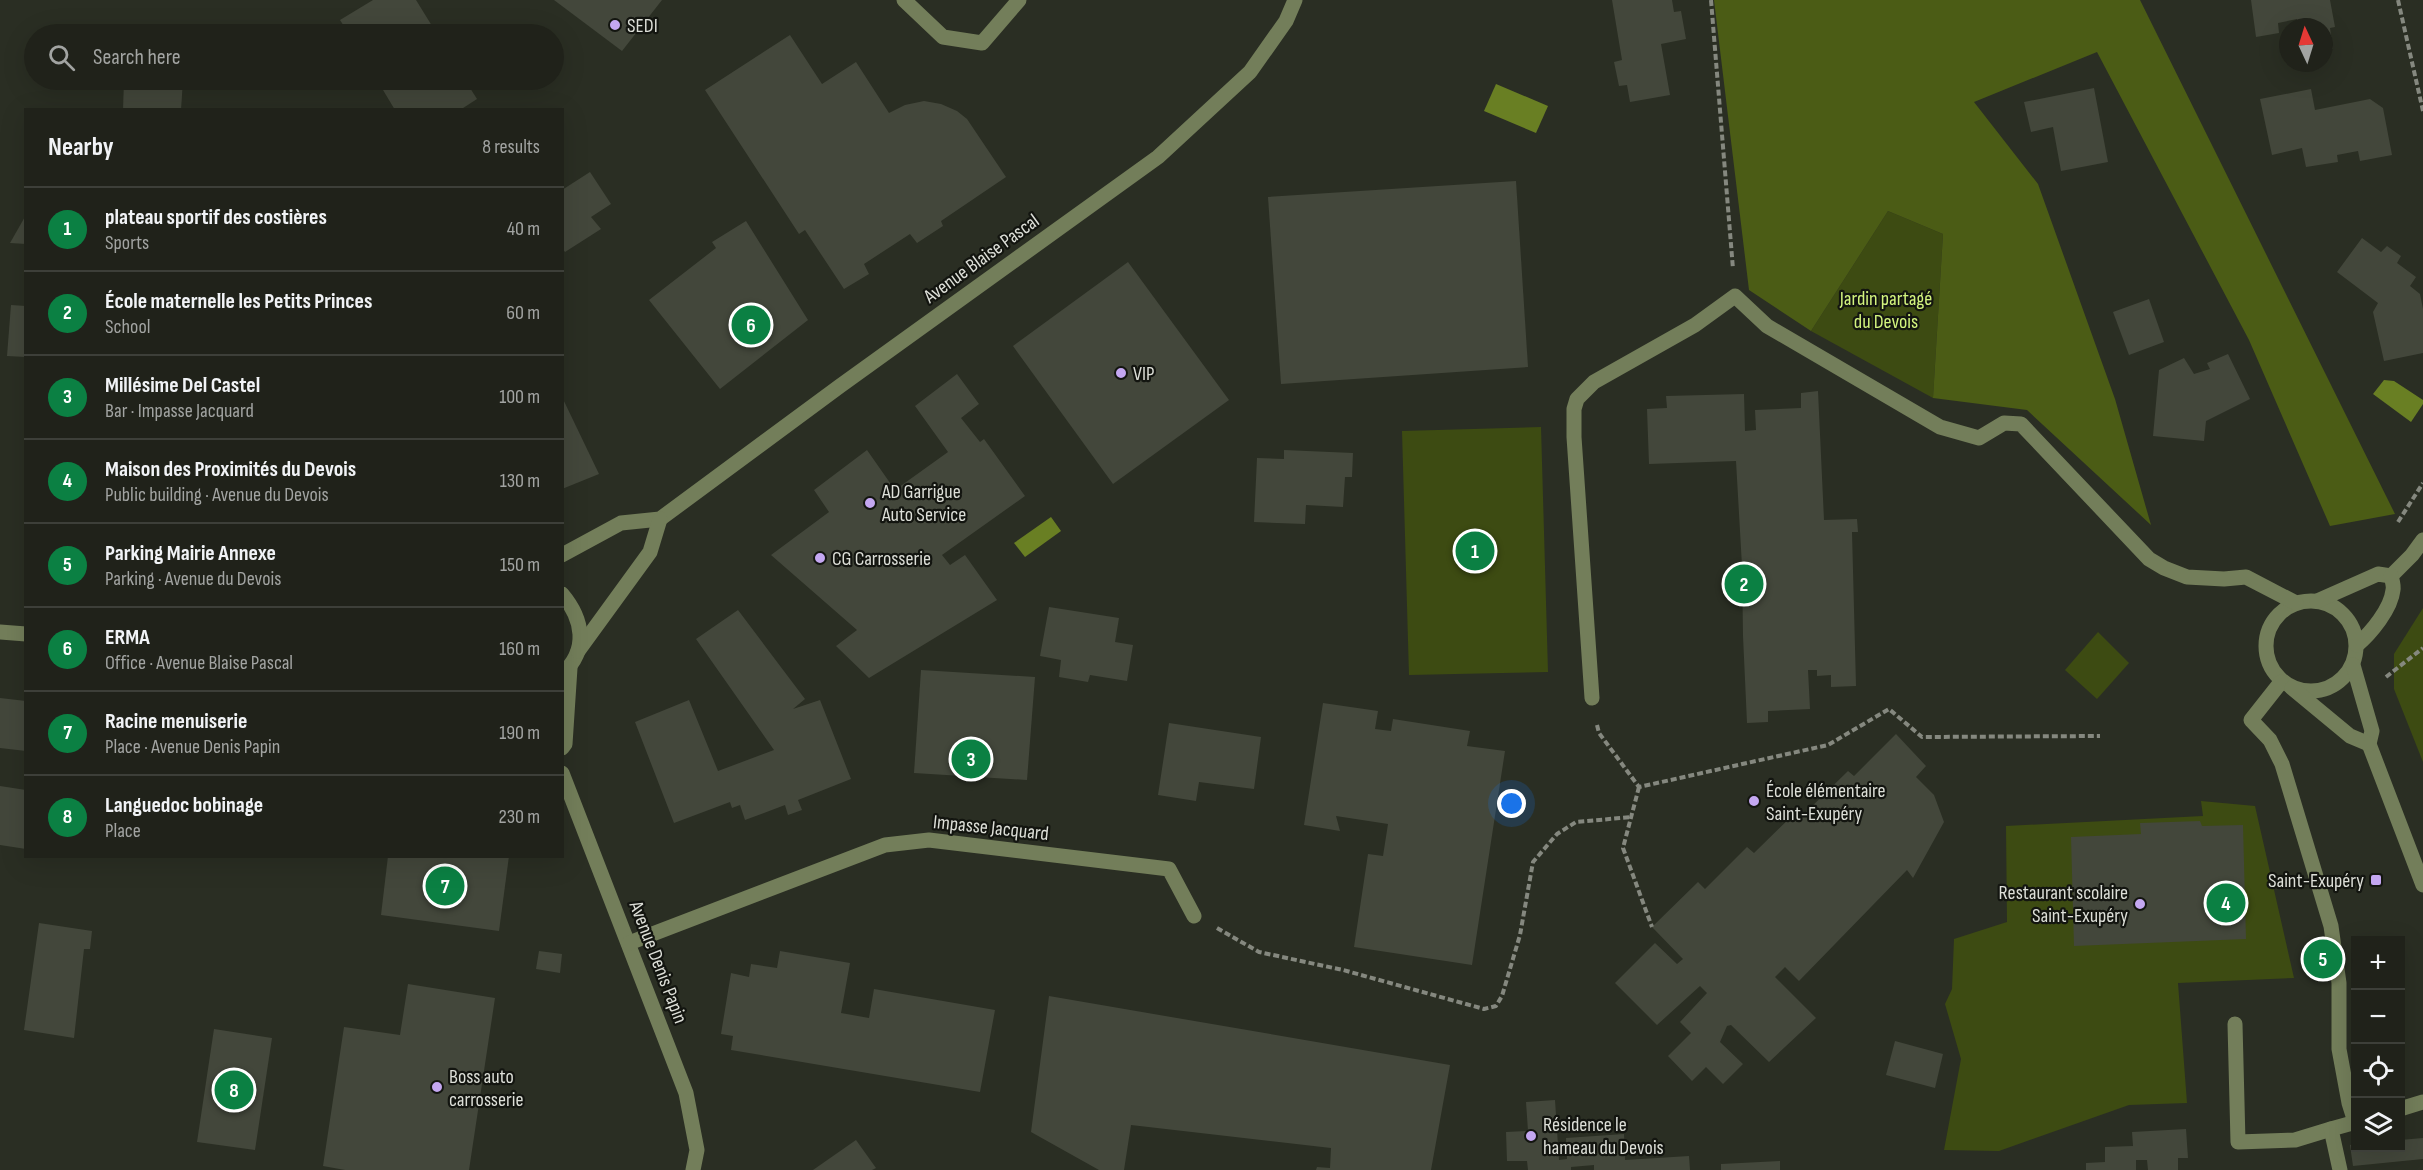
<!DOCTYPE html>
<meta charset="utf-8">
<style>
:root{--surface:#20221a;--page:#282a23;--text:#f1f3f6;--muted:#a2a4a2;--line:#3d3f39;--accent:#0b8043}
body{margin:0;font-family:"Sofia Sans Condensed",sans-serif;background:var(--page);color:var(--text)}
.controls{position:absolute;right:18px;bottom:18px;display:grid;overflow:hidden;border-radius:0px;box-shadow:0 6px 24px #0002}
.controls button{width:54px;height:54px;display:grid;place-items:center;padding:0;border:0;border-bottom:2px solid var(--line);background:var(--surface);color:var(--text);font:30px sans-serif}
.compass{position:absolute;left:2279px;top:18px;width:54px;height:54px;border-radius:50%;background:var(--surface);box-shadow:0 6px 24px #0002;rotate:356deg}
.you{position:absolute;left:1512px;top:804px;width:21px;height:21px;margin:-15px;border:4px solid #fff;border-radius:50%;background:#1a73e8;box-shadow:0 0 0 9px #1a73e833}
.badge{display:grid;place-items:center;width:39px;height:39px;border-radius:50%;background:var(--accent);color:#fff;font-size:20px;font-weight:700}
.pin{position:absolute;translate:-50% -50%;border:3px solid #fff;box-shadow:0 2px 6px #0006}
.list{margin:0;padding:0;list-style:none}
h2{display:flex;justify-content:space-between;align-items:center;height:78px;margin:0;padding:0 24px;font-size:26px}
h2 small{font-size:20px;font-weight:400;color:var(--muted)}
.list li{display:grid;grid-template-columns:39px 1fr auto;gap:18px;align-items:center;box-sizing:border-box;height:84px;padding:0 24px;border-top:2px solid var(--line)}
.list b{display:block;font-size:22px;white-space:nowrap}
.list p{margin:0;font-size:20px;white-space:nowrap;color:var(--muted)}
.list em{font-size:20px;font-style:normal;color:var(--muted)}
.icon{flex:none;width:33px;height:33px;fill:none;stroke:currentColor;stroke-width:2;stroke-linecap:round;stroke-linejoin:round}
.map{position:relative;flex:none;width:2423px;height:1170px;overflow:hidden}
.search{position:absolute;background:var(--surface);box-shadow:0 6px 24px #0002;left:24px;top:24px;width:540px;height:66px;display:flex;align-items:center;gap:15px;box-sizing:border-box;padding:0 21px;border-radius:33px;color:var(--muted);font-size:22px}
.panel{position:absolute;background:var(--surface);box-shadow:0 6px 24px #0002;left:24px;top:108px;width:540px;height:750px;border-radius:0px}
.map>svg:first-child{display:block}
</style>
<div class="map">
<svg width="2423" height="1170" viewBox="0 0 2423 1170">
<rect width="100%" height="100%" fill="#2a2e23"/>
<g fill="#3d4b12">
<polygon points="1888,211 1943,234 1933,398 1811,331"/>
<polygon points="1541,427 1548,672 1409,675 1402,431"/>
<polygon points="2423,608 2423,762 2394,689 2394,654"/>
<polygon points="2098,632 2129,663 2097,699 2065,670"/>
<polygon points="2201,801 2255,806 2294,978 2178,983 2187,1103 2129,1105 1999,1151 1944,1150 1961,1059 1945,1004 1952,989 1954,939 2007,922 2006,826 2203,816"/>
</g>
<polygon fill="#4b5c15" points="1714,0 2140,0 2395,514 2330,526 2249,340 2097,52 1974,102 2038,184 2115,399 2151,525 2027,410 1933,398 1943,234 1888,211 1811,331 1749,290"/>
<g fill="#697f23">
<polygon points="1496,84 1548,106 1536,133 1484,111"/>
<polygon points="2384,380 2394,381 2423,400 2423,404 2411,422 2373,394"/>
<polygon points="1051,517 1061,531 1025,557 1014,543"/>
</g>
<g fill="#43473b">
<polygon points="373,0 416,0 437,34 349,34 340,20"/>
<polygon points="554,0 662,0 622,51"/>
<polygon points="1612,0 1672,0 1674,12 1681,11 1686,39 1661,44 1670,95 1630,102 1627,85 1619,86 1614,62 1622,60"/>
<polygon points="2251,0 2330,0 2335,27 2330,28 2333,49 2324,50 2324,27 2298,27 2297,19 2278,23 2279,33 2256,37"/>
<polygon points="790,35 822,84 856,62 889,113 905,105 924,101 941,104 957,111 967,119 1006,177 941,221 943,226 917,243 910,234 864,264 869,274 844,289 805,230 799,234 705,90"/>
<polygon points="124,80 183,80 181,110 123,110"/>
<polygon points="377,80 465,80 477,99 460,110 395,110"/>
<polygon points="2094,88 2108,162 2061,171 2053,127 2031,132 2024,102"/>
<polygon points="2311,89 2315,110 2370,99 2383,108 2392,155 2360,161 2358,151 2337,155 2338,162 2306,167 2302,148 2272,155 2260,99"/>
<polygon points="590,172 611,204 591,217 601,229 565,252 562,248 562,190"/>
<polygon points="1516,181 1528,367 1281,384 1268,197"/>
<polygon points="26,215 26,244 10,243"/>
<polygon points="746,221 808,320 720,389 649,300 716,248 712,242"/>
<polygon points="2362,238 2381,252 2387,246 2401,256 2397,263 2416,277 2410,286 2420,294 2423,309 2423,353 2384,361 2373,312 2378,303 2337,272"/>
<polygon points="1128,262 1229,400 1113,484 1013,346"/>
<polygon points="2149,299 2164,342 2129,355 2113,312"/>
<polygon points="11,305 26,306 26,357 7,356"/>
<polygon points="2228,354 2250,399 2206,421 2204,441 2153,436 2159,370 2184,358 2194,374 2210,369 2207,363"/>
<polygon points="957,374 979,404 961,418 980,442 984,439 1025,496 942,555 950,565 965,555 997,600 869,678 836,646 857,630 771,555 829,512 814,490 867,450 895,490 948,452 915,406"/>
<polygon points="1818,391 1824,520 1857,519 1858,532 1852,532 1856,686 1831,687 1831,675 1817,676 1817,670 1808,670 1810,709 1768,711 1768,722 1747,723 1743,636 1742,566 1736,461 1649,464 1647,409 1667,408 1666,396 1744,394 1745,431 1756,430 1755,410 1801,408 1801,393"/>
<polygon points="562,397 599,474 562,489"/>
<polygon points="1284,450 1353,453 1352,477 1345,477 1343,507 1306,505 1305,524 1254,522 1257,458 1284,459"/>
<polygon points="1049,607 1119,618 1115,642 1133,645 1127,681 1090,675 1088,682 1059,677 1061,660 1040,656"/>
<polygon points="738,610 805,699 793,709 820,700 851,779 798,800 802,810 788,815 785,805 745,820 740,805 732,808 730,802 674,823 635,722 689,700 718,771 774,750 696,639"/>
<polygon points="921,670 1035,677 1027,780 914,773"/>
<polygon points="0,698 26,701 26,751 0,748"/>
<polygon points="1323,703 1378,711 1375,729 1391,731 1393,719 1470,731 1467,746 1505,751 1472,965 1354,947 1368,854 1383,856 1388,824 1336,816 1340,831 1304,825"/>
<polygon points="1169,723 1261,737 1254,789 1199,782 1196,801 1158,795"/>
<polygon points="1896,734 1926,766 1916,777 1934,795 1944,822 1913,878 1907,870 1799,981 1785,967 1775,977 1816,1018 1769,1062 1731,1025 1727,1026 1720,1042 1743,1064 1723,1084 1706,1067 1692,1081 1668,1056 1691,1033 1680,1022 1707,993 1700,986 1657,1025 1615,983 1655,943 1677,964 1683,959 1652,927 1698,882 1705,889 1747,847 1754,853 1798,810 1803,815 1848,771 1854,776"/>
<polygon points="0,786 26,790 26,849 0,845"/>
<polygon points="2200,821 2202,826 2243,825 2246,939 2074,946 2071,837 2141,834 2140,823"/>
<polygon points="388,856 509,856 499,931 381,915"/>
<polygon points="39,923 92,931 90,949 84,949 74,1038 24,1030"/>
<polygon points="539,951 562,954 560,973 536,969"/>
<polygon points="780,951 850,963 841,1013 869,1018 874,989 995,1010 980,1092 731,1050 733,1036 721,1034 731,973 749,977 751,964 777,968"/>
<polygon points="408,984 495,998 469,1170 345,1170 323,1166 344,1027 400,1035"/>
<polygon points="1049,996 1450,1065 1431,1170 1316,1170 1317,1167 1330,1168 1331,1148 1131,1125 1124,1170 1099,1170 1031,1132"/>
<polygon points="214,1029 272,1038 255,1150 197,1142"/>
<polygon points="1895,1041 1943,1054 1935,1088 1886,1075"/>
<polygon points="1555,1100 1559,1160 1567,1159 1566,1138 1624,1134 1625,1160 1689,1156 1690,1170 1594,1170 1594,1165 1571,1167 1571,1170 1528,1170 1527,1161 1507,1161 1506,1132 1528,1131 1526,1102"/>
<polygon points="2186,1129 2188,1158 2178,1158 2178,1170 2148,1170 2147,1160 2136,1160 2136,1170 2086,1170 2086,1163 2105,1162 2105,1147 2133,1146 2132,1132"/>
<polygon points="2423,1138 2423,1159 2353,1166 2350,1145 2355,1144 2355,1148 2400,1148 2400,1140"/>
<polygon points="856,1140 876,1168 872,1170 813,1170"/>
<polygon points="1780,1161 1780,1170 1721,1170 1721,1164"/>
</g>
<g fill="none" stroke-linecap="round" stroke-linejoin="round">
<g stroke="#85887f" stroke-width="4" stroke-dasharray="6 3" stroke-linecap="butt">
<polyline points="1711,0 1733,269"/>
<polyline points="2398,0 2423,111"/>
<polyline points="2398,522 2423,483"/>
<polyline points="2386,677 2423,648"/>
<polyline points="1597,725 1599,733 1639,787 1828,745 1889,709 1922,737 2100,736"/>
<polyline points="1639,787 1623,848 1652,927"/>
<polyline points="1217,928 1259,952 1343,970 1484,1009 1496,1006 1502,996 1520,935 1533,862 1557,834 1576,822 1632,817"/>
</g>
<g stroke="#737e5a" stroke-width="15">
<polyline points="904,0 943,37 982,43 1019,0"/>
<polyline points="562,555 621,523 660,519 840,386 1158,157 1250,72 1286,21 1295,0"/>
<polyline points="2391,576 2412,555 2423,540"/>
<path d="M562,594C583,619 589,650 562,674"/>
<circle cx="2311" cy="646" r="45"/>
<polyline points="2317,601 2378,574 2391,576"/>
<polyline points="0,632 26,634"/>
<path d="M2357,645C2371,633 2391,609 2393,590C2394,586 2392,580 2391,576"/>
<polyline points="578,651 650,552 660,519"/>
<polyline points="2353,665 2372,731 2369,744 2423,885"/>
<polyline points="2281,682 2251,720 2270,740 2282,764 2331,926 2339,983 2339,1049 2349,1103 2355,1122"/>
<polyline points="2292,688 2350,736 2369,744"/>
<polyline points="1592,698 1574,437 1574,409 1577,399 1594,382 1695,325 1735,296 1767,326 1940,427 1979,438 2004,423 2021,424 2149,559 2164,568 2187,577 2224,579 2246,577 2296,603"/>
<polyline points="562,748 565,744 570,668"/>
<polyline points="562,773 686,1093 697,1150 693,1170"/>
<polyline points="629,943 885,845 929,840 1169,869 1194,916"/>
<polyline points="2235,1024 2238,1142 2295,1140 2331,1129"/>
<polyline points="2400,1109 2423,1102"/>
<polyline points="2340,1170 2331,1129 2356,1122"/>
</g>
</g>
<g fill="#c4a7f1" stroke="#131510" stroke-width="2">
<circle cx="615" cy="25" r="6"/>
<circle cx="1121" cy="373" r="6"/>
<circle cx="870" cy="503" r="6"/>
<circle cx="820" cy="558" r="6"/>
<circle cx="1754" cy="801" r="6"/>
<rect x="2370" y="874" width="12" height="12" rx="3"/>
<circle cx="2140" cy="904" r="6"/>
<circle cx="437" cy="1087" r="6"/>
<circle cx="1531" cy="1136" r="6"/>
</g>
<g text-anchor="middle" stroke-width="4.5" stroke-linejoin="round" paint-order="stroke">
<g font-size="20" fill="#dddfd8" stroke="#131510" text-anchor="start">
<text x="627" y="32">SEDI</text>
<text x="1133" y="380">VIP</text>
<text x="882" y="498">AD Garrigue<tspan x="882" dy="23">Auto Service</tspan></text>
<text x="832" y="565">CG Carrosserie</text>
<text x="1766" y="797">École élémentaire<tspan x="1766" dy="23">Saint-Exupéry</tspan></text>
<text x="2364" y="887" text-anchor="end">Saint-Exupéry</text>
<text x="2128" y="899" text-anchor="end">Restaurant scolaire<tspan x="2128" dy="23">Saint-Exupéry</tspan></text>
<text x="449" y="1083">Boss auto<tspan x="449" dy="23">carrosserie</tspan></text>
<text x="1543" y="1131">Résidence le<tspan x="1543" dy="23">hameau du Devois</tspan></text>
</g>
<g font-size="20" fill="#dddfd8" stroke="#131510">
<text transform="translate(981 258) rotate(-36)" y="7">Avenue Blaise Pascal</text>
<text transform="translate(991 827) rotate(6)" y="7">Impasse Jacquard</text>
<text transform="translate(659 962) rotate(69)" y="7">Avenue Denis Papin</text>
</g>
<g font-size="20" fill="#d3f47e" stroke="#131510">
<text x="1886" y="305">Jardin partagé<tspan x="1886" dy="23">du Devois</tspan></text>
</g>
</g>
</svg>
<div class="controls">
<button>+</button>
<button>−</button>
<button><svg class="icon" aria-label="locate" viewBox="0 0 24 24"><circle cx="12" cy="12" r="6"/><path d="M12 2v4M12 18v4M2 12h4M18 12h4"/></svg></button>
<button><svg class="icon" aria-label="layers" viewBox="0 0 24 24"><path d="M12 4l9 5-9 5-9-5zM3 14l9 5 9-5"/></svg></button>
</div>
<svg class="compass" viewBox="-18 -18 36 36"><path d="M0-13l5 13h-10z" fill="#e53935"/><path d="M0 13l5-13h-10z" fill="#a2a4a2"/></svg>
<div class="you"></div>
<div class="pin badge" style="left:1475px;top:551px">1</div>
<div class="pin badge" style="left:1744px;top:584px">2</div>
<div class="pin badge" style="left:971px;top:759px">3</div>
<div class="pin badge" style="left:2226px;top:903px">4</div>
<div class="pin badge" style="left:2323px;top:959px">5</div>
<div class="pin badge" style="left:751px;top:325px">6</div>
<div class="pin badge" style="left:445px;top:886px">7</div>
<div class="pin badge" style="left:234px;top:1090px">8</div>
<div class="search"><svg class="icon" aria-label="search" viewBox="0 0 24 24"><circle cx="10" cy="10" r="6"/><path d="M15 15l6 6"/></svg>Search here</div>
<section class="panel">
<h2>Nearby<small>8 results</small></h2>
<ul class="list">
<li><span class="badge">1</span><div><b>plateau sportif des costières</b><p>Sports</p></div><em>40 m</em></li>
<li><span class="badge">2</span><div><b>École maternelle les Petits Princes</b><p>School</p></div><em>60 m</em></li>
<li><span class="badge">3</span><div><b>Millésime Del Castel</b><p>Bar · Impasse Jacquard</p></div><em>100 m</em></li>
<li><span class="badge">4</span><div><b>Maison des Proximités du Devois</b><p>Public building · Avenue du Devois</p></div><em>130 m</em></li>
<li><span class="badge">5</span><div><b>Parking Mairie Annexe</b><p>Parking · Avenue du Devois</p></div><em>150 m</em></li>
<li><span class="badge">6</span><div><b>ERMA</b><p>Office · Avenue Blaise Pascal</p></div><em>160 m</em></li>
<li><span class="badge">7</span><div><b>Racine menuiserie</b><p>Place · Avenue Denis Papin</p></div><em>190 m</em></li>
<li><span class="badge">8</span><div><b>Languedoc bobinage</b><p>Place</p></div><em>230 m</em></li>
</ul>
</section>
</div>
